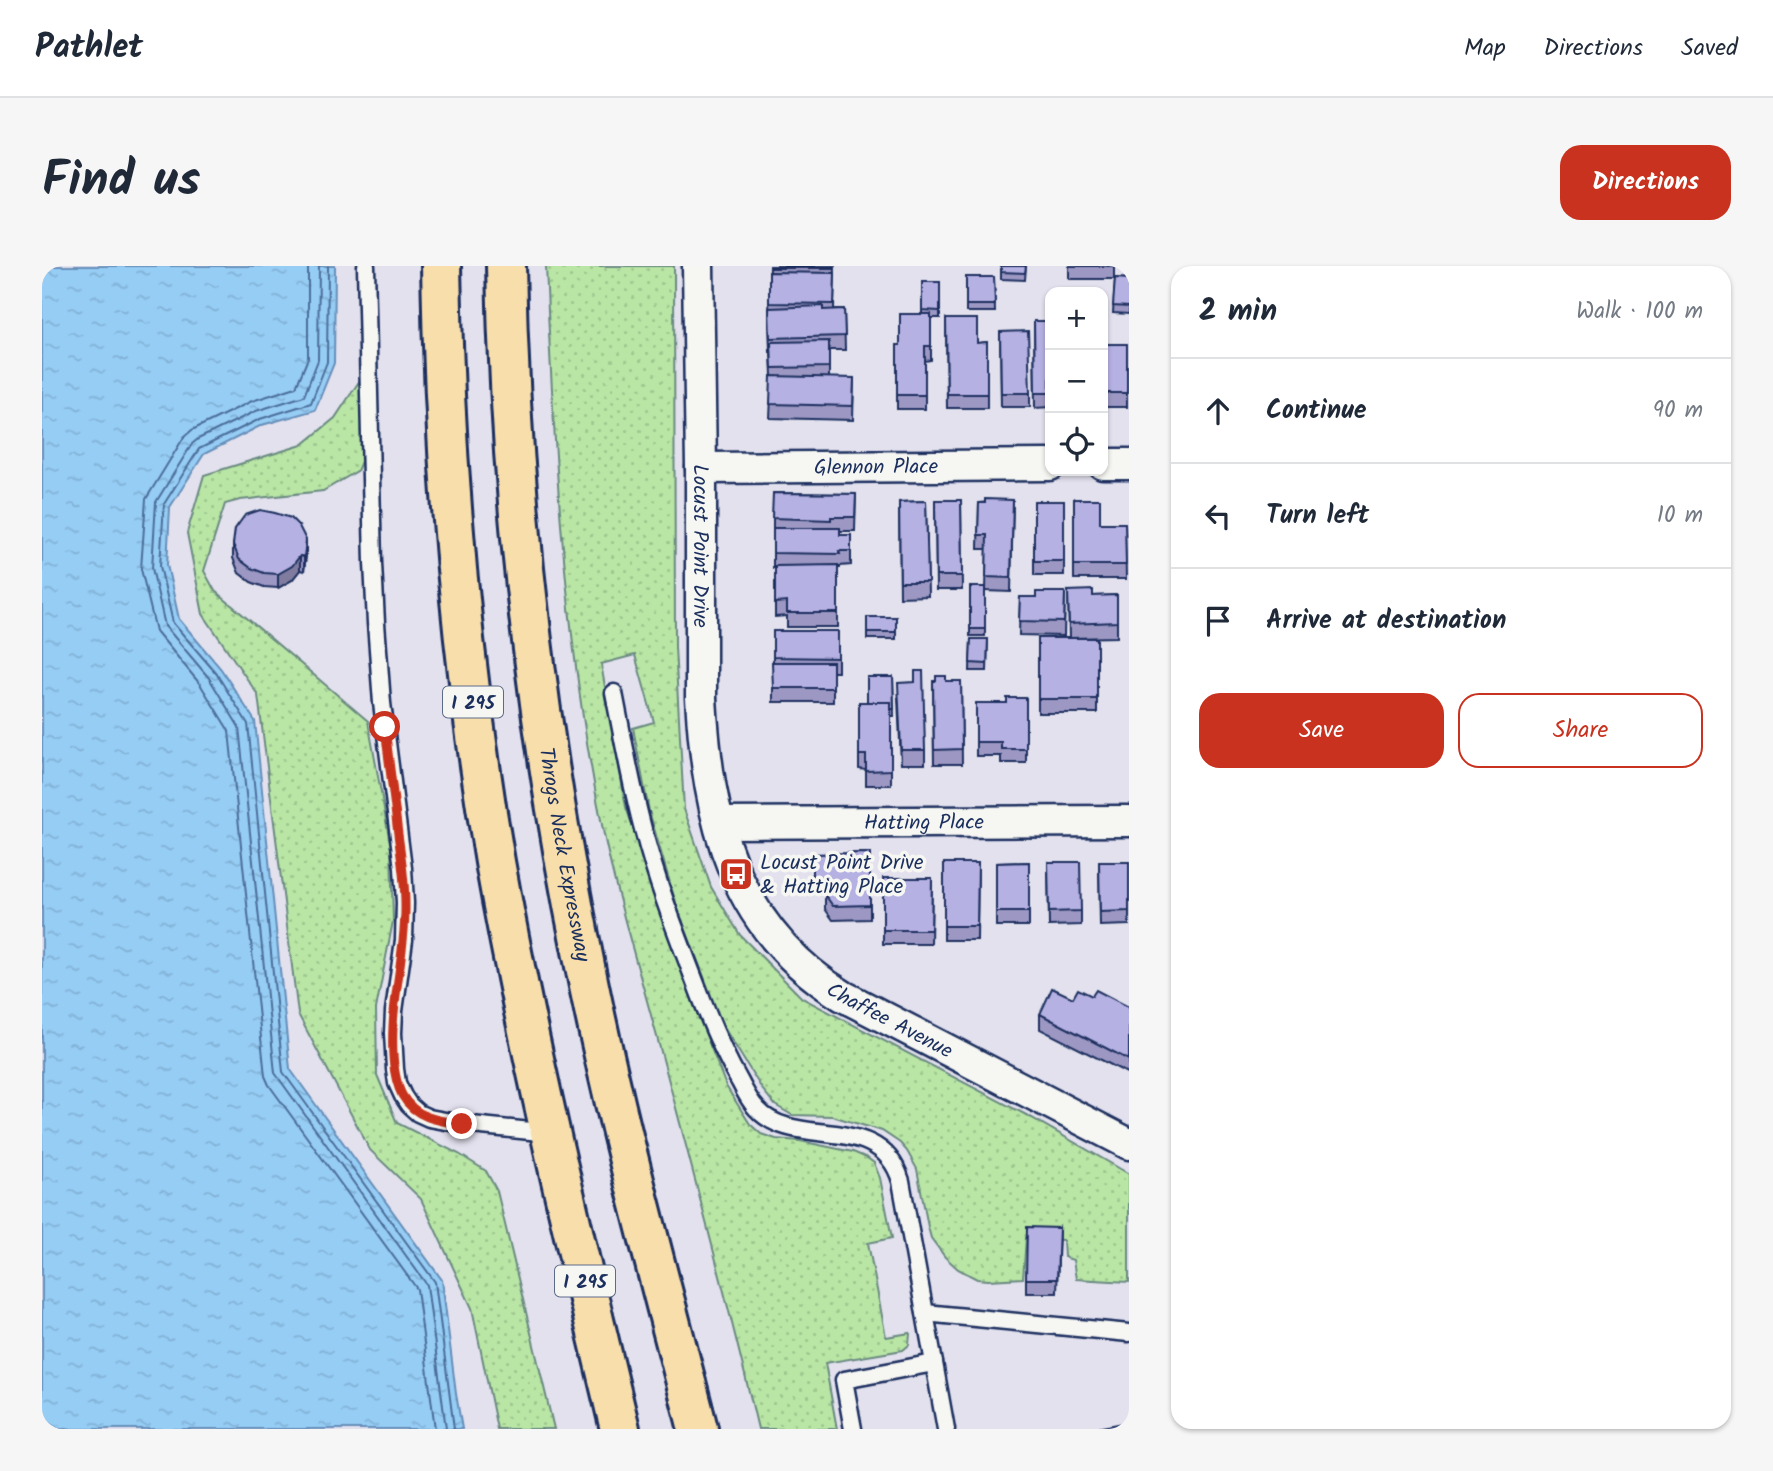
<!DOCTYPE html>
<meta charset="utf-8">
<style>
:root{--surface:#fff;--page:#f6f6f7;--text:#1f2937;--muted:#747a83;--line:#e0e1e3;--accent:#c8321e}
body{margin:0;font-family:Kalam,sans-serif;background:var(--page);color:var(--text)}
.controls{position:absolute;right:21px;top:21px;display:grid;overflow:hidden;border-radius:14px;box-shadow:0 2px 5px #0004}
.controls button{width:63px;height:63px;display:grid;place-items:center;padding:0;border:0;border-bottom:2px solid var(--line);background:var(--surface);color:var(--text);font:35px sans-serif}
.stop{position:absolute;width:21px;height:21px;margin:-16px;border:5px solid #c8321e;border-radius:50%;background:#fff}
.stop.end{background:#c8321e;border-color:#fff;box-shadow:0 2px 7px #0008}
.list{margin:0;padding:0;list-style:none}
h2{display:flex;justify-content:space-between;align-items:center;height:91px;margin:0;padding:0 28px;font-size:30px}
h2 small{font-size:23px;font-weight:400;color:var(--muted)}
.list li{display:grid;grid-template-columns:46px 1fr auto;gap:21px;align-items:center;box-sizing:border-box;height:105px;padding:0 28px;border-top:2px solid var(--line)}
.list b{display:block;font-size:26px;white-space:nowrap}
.list em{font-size:23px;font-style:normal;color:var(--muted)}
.actions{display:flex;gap:14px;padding:21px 28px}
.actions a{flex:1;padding:16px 0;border:2px solid var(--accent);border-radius:21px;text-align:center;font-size:24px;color:var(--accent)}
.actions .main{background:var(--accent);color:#fff}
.icon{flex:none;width:38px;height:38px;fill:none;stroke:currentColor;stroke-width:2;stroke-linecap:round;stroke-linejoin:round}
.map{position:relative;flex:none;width:1087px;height:1163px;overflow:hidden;border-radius:21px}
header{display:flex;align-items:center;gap:42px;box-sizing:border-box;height:98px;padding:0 35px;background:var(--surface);border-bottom:2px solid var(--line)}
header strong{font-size:33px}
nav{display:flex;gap:38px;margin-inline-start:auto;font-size:24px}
.intro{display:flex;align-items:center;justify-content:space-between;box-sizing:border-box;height:168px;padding:0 42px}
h1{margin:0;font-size:49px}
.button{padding:18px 32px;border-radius:21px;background:var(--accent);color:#fff;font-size:24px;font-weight:700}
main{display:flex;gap:42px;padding:0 42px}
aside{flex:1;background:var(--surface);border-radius:21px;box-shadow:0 2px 5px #0004}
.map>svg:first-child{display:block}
</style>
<header>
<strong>Pathlet</strong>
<nav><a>Map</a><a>Directions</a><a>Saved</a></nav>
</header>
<div class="intro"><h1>Find us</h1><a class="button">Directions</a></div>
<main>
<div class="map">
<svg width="1087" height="1163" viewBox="0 0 1087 1163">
<defs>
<pattern id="grass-dots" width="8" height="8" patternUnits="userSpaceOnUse" patternTransform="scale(1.75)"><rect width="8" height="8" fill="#b9e6a4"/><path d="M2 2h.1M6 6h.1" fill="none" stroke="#9ec690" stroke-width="1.8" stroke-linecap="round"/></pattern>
<pattern id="water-ripples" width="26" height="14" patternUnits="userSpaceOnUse" patternTransform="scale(1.75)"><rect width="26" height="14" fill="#96cdf5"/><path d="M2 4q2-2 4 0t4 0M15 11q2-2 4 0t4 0" fill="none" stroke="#81b0d4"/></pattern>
</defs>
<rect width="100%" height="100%" fill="#e3e1ee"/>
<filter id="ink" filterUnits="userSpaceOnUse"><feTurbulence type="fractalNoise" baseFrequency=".0143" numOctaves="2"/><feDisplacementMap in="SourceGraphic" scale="14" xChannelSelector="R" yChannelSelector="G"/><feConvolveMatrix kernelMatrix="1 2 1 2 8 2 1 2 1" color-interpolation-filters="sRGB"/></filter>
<g filter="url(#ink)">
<g fill="url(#grass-dots)" stroke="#6a8a81" stroke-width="2">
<path d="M504,0H632L633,381L642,543L669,621L698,669L760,732L990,852L1087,908V1016L1034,1013L1031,994L1022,991L1021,974L984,972L981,1012L946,1014L935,1013L916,1003L903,991L889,972L886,961L875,903L865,885L858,877L840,865L790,850L750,849L733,839L720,823L681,760L635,641L607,545L591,462L612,456L593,389L559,398L584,541L642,713L684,820L708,858L719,868L734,873L758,875L811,886L825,892L832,897L838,912L850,972L826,977L844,1071L868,1067L867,1079L861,1084L783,1097L795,1163H716C686,1036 652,909 618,782C599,711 577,641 562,569C523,382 512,190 504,0Z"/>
<polygon points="320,111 320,193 315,205 281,225 198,234 183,238 162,305 173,325 326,455 349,582 351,655 334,743 335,809 355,857 417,888 444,905 455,925 512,1163 455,1163 430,1042 379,933 328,884 256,748 216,429 161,348 145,267 162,209 260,179 293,152"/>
</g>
<polygon fill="url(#water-ripples)" stroke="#658eb9" stroke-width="2" points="0,0 293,0 292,97 273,144 220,159 162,188 128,241 125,299 137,353 179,403 213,455 248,803 400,1014 414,1128 420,1163 0,1163"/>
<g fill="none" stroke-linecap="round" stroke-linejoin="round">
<g stroke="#4c6e9a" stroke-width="2">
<polyline points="266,0 266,92 254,121 210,135 150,164 142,171 104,233 99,303 114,365 158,418 187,465 223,810 227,819 375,1023 393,1163"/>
<polyline points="277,0 276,94 262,130 214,145 156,173 150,178 114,236 110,302 123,360 167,412 197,461 233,807 385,1019 404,1163"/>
<polyline points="286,0 285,96 269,137 218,153 157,183 122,238 118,300 131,357 174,407 206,458 241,806 393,1016 412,1163"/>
</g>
<g stroke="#1b2f5e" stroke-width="21">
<g id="service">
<polyline points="324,0 331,297 334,357 340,437 361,602 363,637 362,674 352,745 351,767 353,803 355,817 361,830 367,839 376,847 387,852 420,858 508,867"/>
<path d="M572,427C581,473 589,518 601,563C616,622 639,678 660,734C671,762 683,790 698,816C703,826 708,836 715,843C753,885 838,844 859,915L904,1163"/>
<polyline points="883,1047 1087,1067"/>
<polyline points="811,1163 802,1114 892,1097"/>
</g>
</g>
<g stroke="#1b2f5e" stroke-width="35">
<g id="minor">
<path id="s1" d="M656,0L659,202V432C666,554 690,662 801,730L1087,878"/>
<polyline points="1061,198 1087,198"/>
<path id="s2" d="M659,202L1008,199"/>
<path id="s3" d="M677,557L1087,555"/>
</g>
</g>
<g stroke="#1b2f5e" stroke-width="44">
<g id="motorway">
<path d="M399,0C402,197 420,401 453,596C487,787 533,975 578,1163"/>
<path id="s4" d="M464,0C468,232 495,463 541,690C572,849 616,1006 656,1163"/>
</g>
</g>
<use href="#service" stroke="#f6f6f2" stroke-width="16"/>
<use href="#minor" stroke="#f6f6f2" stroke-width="30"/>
<use href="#motorway" stroke="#f8deab" stroke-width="38"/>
</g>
<g fill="#9d98c3" stroke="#1b2f5e" stroke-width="2">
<polygon points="728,0 793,0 792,43 802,43 803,84 787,84 787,112 812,112 811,154 728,152 730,110 729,86 728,86 727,56"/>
<polygon points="959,0 984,0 983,14 959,13"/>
<rect x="1027" y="0" width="45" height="13"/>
<polygon points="924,11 952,11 953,46 924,46"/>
<polygon points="1073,12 1087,13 1087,48 1071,47"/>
<polygon points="880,16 898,16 898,52 889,52 889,94 883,95 883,143 855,143 855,79 858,79 880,48"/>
<polygon points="904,53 935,77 945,76 945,142 905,142"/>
<polygon points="992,55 1008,55 1008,141 993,142"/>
<polygon points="958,66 988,127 988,141 959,141"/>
<rect x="1061" y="78" width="24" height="63"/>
<polygon points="731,227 814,228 813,265 798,265 798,269 809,269 809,299 798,300 798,302 796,302 796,361 745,361 745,350 733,351 733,302 731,302"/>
<polygon points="1032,233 1058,257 1083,257 1084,313 1032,313"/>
<polygon points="893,234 919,234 920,324 894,324"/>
<polygon points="971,234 969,326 944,325 945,283 936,283 937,237"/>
<polygon points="884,235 886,330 858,331 857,236"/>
<rect x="992" y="235" width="30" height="74"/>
<polygon points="191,278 264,289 262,305 258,304 250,314 236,322 222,321 209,316 197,307 191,292"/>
<rect x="928" y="321" width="15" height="49"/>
<polygon points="1026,325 1051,330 1075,329 1075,371 1027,372"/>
<polygon points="1023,326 1022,370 977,369 978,331 994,331"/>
<rect x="825" y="351" width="29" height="22"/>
<polygon points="731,365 796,365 796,406 791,406 791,436 731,436"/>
<rect x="996" y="372" width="59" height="75"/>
<polygon points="929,373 946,373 945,405 928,405"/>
<polygon points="851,411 852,450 849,450 849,519 824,519 824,504 817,503 817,436 825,436"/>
<polygon points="891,415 919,415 920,498 892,498"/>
<polygon points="856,431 883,484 883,498 859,498"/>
<polygon points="984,432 984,497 959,497 959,490 934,490 934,437 965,437"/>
<polygon points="828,587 828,653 791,654 783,643 783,625 770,626 770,588"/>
<polygon points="987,596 987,660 954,660 954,597"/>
<polygon points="1006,596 1039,645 1039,659 1007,660"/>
<polygon points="1057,596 1087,596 1087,659 1058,660"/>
<polygon points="902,597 936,597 935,674 902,674"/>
<polygon points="841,612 890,612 889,678 841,678"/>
<polygon points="1050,730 1087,741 1087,808 998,763 998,748 1031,732"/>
<polygon points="1017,962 1015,1027 984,1027 984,1013"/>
</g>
<g fill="#7f7c9f" stroke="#1b2f5e" stroke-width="2">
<polygon points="264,274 264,289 262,305 262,291"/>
<polygon points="258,290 258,304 250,314 236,322 236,308"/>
</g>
<g fill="#b6b1e3" stroke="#1b2f5e" stroke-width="2">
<rect x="728" y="0" width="65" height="2"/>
<polygon points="959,0 984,0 983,7 959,6"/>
<polygon points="727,6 793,7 792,38 727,37"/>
<polygon points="924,11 952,11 953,39 924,39"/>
<polygon points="1073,12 1087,13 1087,41 1071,40"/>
<polygon points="880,16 898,16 898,45 880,44"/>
<polygon points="781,40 781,44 802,43 803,70 728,72 727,42"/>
<polygon points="858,48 889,48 889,80 883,80 883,129 855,129 855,79 858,79"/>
<polygon points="904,53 935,53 935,77 945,76 945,128 905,128"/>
<polygon points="992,55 1008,55 1008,127 993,127"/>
<polygon points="986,65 988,127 959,127 958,66"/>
<polygon points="787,75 787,101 730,102 729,76"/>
<rect x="1061" y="78" width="24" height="49"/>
<polygon points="729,110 812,112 811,140 728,138"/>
<polygon points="731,227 814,228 813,251 789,251 789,254 730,252"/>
<polygon points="943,233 971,234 969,312 944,311 945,269 936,269 937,237 943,237"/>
<polygon points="1032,233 1058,233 1058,257 1083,257 1084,299 1032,299"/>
<polygon points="893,234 919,234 920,310 894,310"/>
<polygon points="884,235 886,316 858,316 857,236"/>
<rect x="992" y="235" width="30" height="60"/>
<polygon points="218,244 233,247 249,252 257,260 264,274 262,291 258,290 250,300 236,308 222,307 209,302 197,293 191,278 193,263 203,249"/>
<polygon points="731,262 798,262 798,269 809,269 809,285 797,285 798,288 731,287"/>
<polygon points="796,299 796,347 745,347 745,336 733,337 733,300"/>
<rect x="928" y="321" width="15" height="42"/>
<polygon points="1051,324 1051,330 1075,329 1075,356 1027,358 1026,325"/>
<polygon points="994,326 1023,326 1022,356 977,355 978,331 994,331"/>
<rect x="825" y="351" width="29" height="15"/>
<polygon points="731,365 796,365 796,392 731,391"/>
<rect x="996" y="372" width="59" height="61"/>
<polygon points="929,373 946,373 945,398 928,397"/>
<polygon points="730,396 791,396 791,422 731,422"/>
<polygon points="873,405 881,405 883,484 859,484 856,417 873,416"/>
<polygon points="894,410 904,410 904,415 919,415 920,483 892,484 891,415 894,415"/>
<polygon points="825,411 851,411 852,443 849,443 849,436 825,436"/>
<polygon points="965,432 984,432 984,483 959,483 959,476 934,476 934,437 965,437"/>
<polygon points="817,436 849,436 849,504 824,505 824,489 817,489"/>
<polygon points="828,587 828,639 791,640 783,629 783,611 770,611 770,588"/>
<polygon points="987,596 987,646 954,646 954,597"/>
<polygon points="1006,596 1038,596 1039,645 1007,646"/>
<polygon points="1057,596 1087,596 1087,645 1058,646"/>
<polygon points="902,597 936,597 935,660 902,660"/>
<polygon points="841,612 890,612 889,664 841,664"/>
<polygon points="1010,722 1031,732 1036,723 1050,730 1054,724 1087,741 1087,794 998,748"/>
<polygon points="985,961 1017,962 1015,1013 984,1013"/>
<polygon points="1087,1156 1087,1163 1049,1163"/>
</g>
</g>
<g fill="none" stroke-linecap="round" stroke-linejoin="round" filter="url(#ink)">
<path stroke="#c8321e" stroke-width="9" d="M343,461C347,497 352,533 356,568C359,591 363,614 363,638C364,679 353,719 351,760C350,782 350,809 360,829C373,852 396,855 420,858"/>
</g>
<defs>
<g id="bus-square" transform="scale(1.75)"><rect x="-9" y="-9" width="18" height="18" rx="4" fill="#c8321e" stroke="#f6f6f2"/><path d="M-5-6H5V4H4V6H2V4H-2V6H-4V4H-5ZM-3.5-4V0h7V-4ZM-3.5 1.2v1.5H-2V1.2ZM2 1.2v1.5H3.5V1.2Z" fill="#fff"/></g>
</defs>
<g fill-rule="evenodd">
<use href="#bus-square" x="694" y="608"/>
</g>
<g text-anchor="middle" stroke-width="7" stroke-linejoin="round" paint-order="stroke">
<g fill="#f6f6f2" stroke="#5d6b8a" stroke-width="2">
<rect x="401" y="420.5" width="60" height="31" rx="5"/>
<rect x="513" y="999.5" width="60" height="31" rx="5"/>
</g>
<g font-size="19" font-weight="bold" fill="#1b2f5e">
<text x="431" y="443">I 295</text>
<text x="543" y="1022">I 295</text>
</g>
<g font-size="21" fill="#1b2f5e" stroke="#f6f6f2">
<text dy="7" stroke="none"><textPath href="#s2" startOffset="175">Glennon Place</textPath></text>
<text dy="7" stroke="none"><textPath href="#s1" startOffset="280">Locust Point Drive</textPath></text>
<text dy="7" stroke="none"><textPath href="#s3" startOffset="205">Hatting Place</textPath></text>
<text dy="7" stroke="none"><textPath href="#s4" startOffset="592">Throgs Neck Expressway</textPath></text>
<text dy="7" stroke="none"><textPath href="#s1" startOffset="830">Chaffee Avenue</textPath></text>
</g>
<g font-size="21" fill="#1b2f5e" stroke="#f6f6f2" text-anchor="start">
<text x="718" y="603">Locust Point Drive<tspan x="718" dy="24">&amp; Hatting Place</tspan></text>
</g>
</g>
</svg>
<div class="controls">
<button>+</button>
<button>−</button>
<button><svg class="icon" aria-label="locate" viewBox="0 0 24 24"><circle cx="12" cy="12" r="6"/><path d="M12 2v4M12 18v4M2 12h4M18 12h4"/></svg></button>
</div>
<div class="stop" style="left:343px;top:461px"></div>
<div class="stop end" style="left:420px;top:858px"></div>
</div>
<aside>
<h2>2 min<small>Walk · 100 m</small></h2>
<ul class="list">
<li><svg class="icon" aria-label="ahead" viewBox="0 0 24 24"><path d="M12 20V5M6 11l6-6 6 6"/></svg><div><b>Continue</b></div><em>90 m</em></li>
<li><svg class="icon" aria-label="left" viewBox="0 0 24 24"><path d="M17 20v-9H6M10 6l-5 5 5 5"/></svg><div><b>Turn left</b></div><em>10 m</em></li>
<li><svg class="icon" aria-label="arrive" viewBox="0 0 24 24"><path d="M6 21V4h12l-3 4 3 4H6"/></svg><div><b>Arrive at destination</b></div></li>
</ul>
<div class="actions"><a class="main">Save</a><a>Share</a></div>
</aside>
</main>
